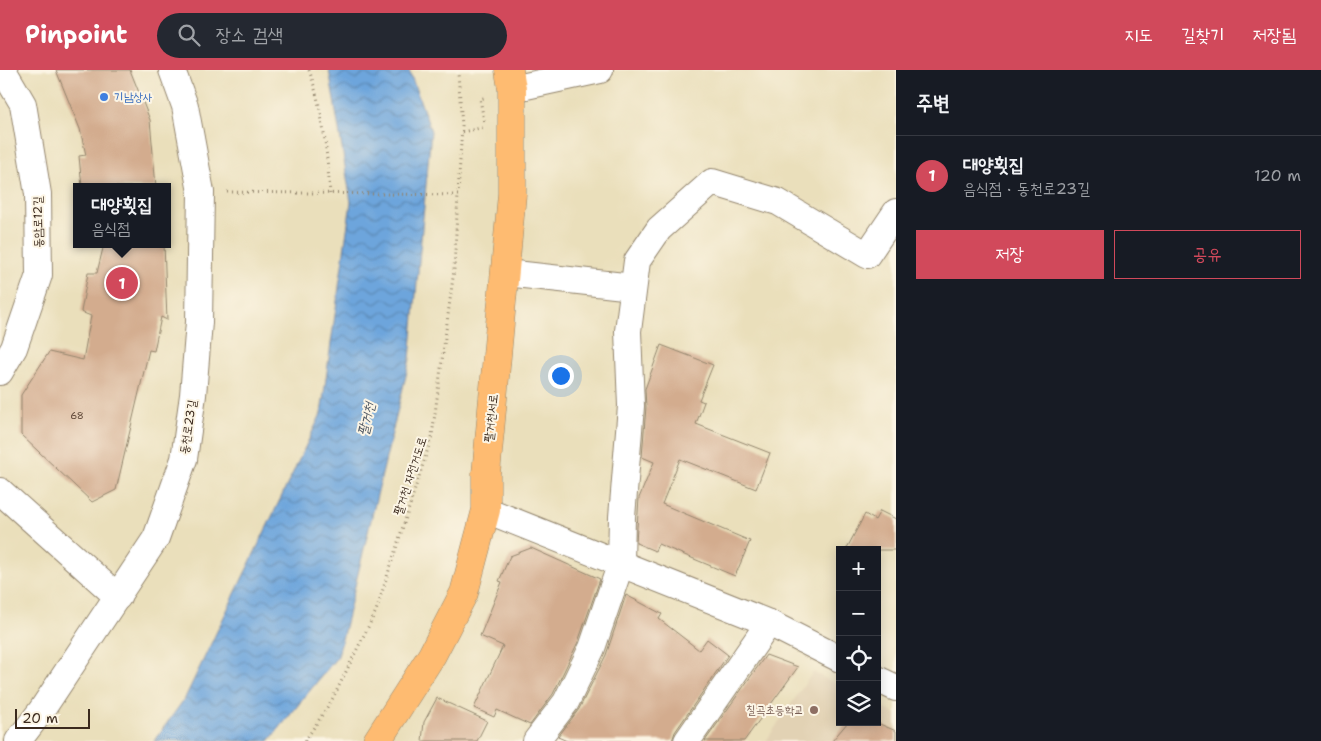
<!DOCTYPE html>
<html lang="ko">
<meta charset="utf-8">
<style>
:root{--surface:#171b24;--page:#242831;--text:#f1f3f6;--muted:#9ea1a6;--line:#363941;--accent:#d1495b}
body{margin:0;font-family:"Shantell Sans","Poor Story",sans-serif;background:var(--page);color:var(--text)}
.controls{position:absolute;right:15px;bottom:15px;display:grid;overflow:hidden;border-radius:0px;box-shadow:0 2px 12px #0003}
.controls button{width:45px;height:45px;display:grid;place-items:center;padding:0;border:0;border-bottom:1px solid var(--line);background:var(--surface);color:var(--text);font:25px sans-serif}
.scale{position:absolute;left:15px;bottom:12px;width:75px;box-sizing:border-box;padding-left:5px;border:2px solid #3b2a1e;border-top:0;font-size:14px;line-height:18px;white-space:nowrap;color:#3b2a1e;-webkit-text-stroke:4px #fcf5e5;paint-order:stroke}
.you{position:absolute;left:560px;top:305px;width:18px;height:18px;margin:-12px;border:4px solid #fff;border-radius:50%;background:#1a73e8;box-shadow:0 0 0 8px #1a73e833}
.badge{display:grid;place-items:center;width:32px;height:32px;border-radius:50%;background:var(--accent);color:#fff;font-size:16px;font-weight:700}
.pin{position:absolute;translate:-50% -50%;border:2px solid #fff;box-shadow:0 1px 5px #0006}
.popup{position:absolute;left:73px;top:113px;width:98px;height:65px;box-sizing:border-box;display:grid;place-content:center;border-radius:0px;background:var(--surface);filter:drop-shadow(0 1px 4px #0005);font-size:16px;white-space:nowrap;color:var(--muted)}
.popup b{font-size:19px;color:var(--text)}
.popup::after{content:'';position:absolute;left:50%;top:100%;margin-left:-10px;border:10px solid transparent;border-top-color:var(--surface)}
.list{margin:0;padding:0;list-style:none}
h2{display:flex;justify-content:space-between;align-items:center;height:65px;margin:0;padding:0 20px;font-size:21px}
h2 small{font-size:16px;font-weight:400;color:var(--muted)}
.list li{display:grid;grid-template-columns:32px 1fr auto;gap:15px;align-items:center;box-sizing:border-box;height:80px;padding:0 20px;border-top:1px solid var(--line)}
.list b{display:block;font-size:19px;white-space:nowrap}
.list p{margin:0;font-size:16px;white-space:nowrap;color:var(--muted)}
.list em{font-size:16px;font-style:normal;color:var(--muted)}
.actions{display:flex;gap:10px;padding:15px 20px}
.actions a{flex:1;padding:11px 0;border:1px solid var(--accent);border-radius:0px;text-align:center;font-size:18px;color:var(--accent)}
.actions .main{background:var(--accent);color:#fff}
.icon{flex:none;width:28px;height:28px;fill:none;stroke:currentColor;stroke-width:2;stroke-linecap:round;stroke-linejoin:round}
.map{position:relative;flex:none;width:896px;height:671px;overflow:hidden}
header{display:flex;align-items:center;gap:30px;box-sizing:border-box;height:70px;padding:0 25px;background:var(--accent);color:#fff}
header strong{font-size:24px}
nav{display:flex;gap:28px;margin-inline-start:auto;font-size:18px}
.search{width:350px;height:45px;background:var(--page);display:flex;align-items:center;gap:12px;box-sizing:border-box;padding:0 18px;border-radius:28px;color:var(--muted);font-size:19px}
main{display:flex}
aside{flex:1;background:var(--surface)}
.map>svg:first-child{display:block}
</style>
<header>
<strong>Pinpoint</strong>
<div class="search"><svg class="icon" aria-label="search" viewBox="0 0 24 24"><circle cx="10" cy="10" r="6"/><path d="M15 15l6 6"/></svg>장소 검색</div>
<nav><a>지도</a><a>길찾기</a><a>저장됨</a></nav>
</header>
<main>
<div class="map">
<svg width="896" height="671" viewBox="0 0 896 671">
<defs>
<pattern id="water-waves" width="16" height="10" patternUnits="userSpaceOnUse" patternTransform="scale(1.25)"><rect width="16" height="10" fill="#6da5dc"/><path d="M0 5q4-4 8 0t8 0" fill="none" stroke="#5b87b2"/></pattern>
</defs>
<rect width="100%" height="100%" fill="#fcf5e5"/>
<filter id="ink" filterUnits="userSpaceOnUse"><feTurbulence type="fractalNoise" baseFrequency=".02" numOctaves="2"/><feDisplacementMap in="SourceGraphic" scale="10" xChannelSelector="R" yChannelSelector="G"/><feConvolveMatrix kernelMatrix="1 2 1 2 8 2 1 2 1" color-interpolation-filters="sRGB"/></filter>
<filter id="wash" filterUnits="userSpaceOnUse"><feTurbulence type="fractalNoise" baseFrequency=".0096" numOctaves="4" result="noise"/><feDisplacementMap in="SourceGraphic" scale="20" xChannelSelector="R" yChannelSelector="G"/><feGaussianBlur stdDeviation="1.12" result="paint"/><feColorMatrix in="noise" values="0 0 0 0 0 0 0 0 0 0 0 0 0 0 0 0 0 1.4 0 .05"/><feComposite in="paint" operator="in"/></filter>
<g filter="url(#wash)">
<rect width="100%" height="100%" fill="#eadfbb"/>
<polygon fill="#e2d2b4" points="813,602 840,616 840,652 877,652 877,635 896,644 896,671 766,671"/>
<polygon fill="url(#water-waves)" stroke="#54687d" points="329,0 409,0 431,61 410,289 338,586 269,671 154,671 185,628 321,344 351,132"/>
<g id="blocks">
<g fill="#d3ac8e">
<polygon points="56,0 130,0 150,50 156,117 82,117 79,86 86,85 80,59"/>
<polygon points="104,174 164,174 167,250 161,247 154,281 149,280 116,420 92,432 21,365 21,325 49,282 83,290 91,246 81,242 88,203 97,203"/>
<polygon points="661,275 713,295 699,330 704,332 696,354 770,383 756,419 680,389 662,434 750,471 735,506 658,474 655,481 636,473 639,428 654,392 642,387 646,337 645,319"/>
<polygon points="880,441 896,449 896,480 846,480 865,444 875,450"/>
<polygon points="531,478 600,509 578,572 553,624 530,655 497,640 494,647 474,638 503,576 480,566 502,512 499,511 510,486"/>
<polygon points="626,525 662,544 659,549 699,580 707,569 728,585 675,662 672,671 567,671 558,667 579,639 606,585"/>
<polygon points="766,585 798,597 744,671 705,671"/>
<polygon points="437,628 487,651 477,671 422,671 424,652"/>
<polygon points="848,652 875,652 896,661 896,671 832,671"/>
</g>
</g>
</g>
<g filter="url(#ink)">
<use href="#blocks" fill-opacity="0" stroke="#92846c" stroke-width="1"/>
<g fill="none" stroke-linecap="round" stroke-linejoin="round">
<g stroke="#92846c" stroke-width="28">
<g id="minor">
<polyline points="512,19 600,0"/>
<polyline points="506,203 633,217"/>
<polyline points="0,302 14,278 39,205 38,124 23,34 3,0"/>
<polyline points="0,421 118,527"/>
<polyline points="486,440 769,553 840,589"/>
<polyline points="877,609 896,618"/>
<polyline points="18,671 41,641 156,468 184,389 193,325 199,252 201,122 185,36 172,0"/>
<polyline points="536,671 566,632 592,578 621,493 622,447 631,336 628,261 637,191 659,159 712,112 778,132 867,185 896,142"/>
<polyline points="687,671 769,553"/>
</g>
</g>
<g stroke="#92846c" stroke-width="29">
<polyline id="major" points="377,671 432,585 464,523 486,440 486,404 512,124 512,19 509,0"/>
</g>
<g stroke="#92846c" stroke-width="3" stroke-dasharray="1 4" stroke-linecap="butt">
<path d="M309,0C323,39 327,83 330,124"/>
<polyline points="484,51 480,29 487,27"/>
<polyline points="462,62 485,57"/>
<polyline points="227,122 458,125 462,56 458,3"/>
<polyline points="305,671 332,630 376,541 432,366 454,200 458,125"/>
</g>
<use href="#minor" stroke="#fff" stroke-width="26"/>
<use href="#major" stroke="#febb71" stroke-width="28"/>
</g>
</g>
<circle fill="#3f7fe0" stroke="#fcf5e5" stroke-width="2" cx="104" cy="27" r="5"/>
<circle fill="#8d6e63" stroke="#fcf5e5" stroke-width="2" cx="814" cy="640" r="5"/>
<g text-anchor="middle" stroke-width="4" stroke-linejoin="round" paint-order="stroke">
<g font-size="10" fill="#614a3a">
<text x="77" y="349">68</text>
</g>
<g font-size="12" fill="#366cbe" stroke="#fcf5e5" text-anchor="start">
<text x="114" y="31">기남상사</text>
</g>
<g font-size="12" fill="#3b2a1e" stroke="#fcf5e5">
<text transform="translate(38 152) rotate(-91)" y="4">동암로12길</text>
<text transform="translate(491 348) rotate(-84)" y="4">팔거천서로</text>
<text transform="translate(188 357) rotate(-81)" y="4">동천로23길</text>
<text transform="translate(410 406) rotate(-72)" y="4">팔거천 자전거도로</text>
</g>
<g font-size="12" fill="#785e54" stroke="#fcf5e5" text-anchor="end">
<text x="804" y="644">칠곡초등학교</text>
</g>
<g font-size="14" font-style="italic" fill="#4c5560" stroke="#fcf5e5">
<text transform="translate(366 349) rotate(-77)" y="5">팔거천</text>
</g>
</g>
</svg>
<div class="controls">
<button>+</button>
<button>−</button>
<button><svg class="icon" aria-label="locate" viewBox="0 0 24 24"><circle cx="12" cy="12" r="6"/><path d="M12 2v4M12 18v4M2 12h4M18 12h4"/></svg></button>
<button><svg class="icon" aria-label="layers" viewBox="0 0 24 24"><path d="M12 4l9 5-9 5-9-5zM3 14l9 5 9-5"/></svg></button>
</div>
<div class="scale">20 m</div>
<div class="you"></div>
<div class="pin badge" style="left:122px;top:213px">1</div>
<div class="popup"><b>대양횟집</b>음식점</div>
</div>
<aside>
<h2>주변<small></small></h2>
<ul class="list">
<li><span class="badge">1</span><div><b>대양횟집</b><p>음식점 · 동천로23길</p></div><em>120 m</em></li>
</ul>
<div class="actions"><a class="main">저장</a><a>공유</a></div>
</aside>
</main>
